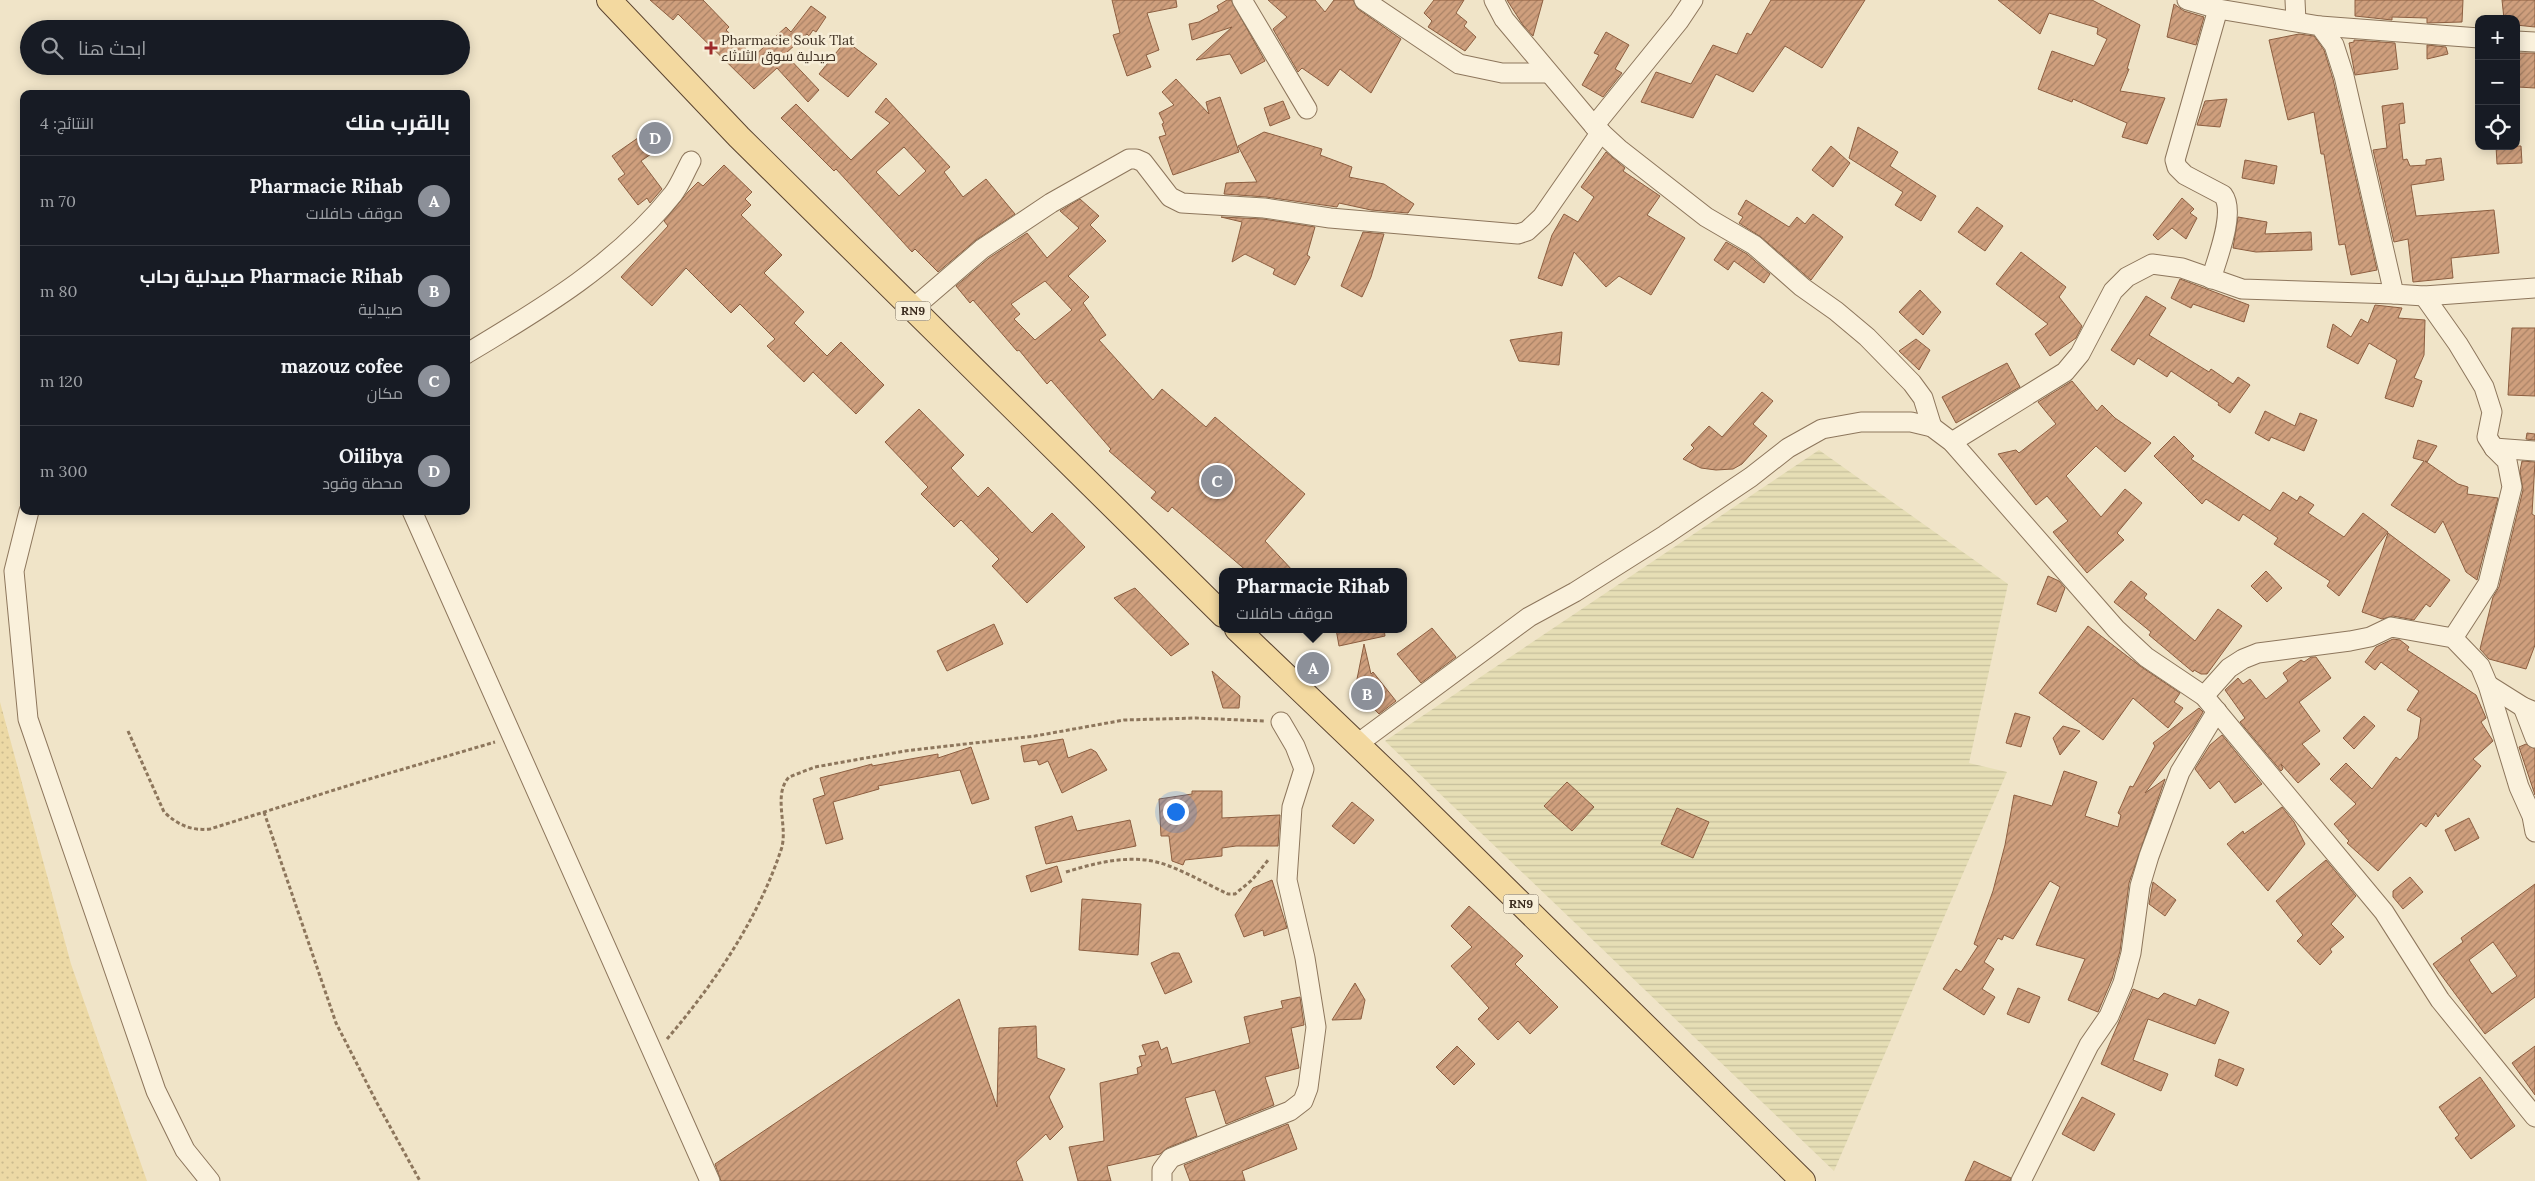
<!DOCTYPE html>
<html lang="ar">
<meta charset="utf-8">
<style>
:root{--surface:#171b24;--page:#20242c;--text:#f1f3f6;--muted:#9ea1a6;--line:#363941;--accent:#8c9099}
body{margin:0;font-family:Lora,Cairo,serif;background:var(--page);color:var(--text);direction:rtl}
.controls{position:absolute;right:15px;top:15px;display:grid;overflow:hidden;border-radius:10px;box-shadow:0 2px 12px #0003}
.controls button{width:45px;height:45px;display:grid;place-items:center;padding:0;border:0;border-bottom:1px solid var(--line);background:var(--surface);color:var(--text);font:25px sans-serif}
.you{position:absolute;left:1175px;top:811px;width:18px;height:18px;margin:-12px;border:4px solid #fff;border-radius:50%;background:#1a73e8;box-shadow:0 0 0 8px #1a73e833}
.badge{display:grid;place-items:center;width:32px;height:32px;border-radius:50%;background:var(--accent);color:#fff;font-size:16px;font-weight:700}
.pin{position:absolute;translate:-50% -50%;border:2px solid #fff;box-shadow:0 1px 5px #0006}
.popup{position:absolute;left:1219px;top:568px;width:188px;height:65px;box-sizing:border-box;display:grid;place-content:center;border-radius:10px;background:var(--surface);filter:drop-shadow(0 1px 4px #0005);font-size:16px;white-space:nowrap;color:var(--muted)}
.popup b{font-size:19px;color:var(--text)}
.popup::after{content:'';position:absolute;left:50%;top:100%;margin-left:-10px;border:10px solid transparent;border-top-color:var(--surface)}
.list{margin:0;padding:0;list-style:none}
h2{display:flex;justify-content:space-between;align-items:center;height:65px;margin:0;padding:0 20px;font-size:21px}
h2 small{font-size:16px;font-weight:400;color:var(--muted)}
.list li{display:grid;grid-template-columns:32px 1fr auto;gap:15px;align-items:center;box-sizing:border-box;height:90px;padding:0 20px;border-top:1px solid var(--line)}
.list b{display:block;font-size:19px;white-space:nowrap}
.list p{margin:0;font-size:16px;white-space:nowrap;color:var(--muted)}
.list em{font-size:16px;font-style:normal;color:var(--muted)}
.icon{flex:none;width:28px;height:28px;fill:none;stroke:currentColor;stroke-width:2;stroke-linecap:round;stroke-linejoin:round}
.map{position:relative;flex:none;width:2535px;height:1181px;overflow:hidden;direction:ltr}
.search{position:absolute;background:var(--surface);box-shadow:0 2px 12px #0003;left:20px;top:20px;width:450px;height:55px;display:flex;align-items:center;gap:12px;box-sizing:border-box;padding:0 18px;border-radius:28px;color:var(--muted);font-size:19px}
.panel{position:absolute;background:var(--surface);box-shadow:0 2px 12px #0003;left:20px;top:90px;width:450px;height:425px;border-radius:10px;direction:rtl}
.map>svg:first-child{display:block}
</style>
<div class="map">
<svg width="2535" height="1181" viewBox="0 0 2535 1181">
<defs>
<pattern id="farmland-rules" width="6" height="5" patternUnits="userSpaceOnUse" patternTransform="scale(1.25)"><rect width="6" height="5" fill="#e6deb5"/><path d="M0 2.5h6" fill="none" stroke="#c6bf9b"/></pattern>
<pattern id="sand-dots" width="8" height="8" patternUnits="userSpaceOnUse" patternTransform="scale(1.25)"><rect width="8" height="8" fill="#ecd9a5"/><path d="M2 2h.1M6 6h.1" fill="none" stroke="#cbbb8e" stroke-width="1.8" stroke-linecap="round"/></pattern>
<pattern id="building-hatch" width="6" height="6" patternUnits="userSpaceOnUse" patternTransform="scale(1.25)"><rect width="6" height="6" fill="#cf9f7d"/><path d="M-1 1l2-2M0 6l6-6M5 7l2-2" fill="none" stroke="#a98266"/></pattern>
</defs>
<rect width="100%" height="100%" fill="#f0e4c8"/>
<polygon fill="url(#farmland-rules)" points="1819,450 2008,584 1969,763 2007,772 1834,1171 1385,741"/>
<polygon fill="url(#sand-dots)" points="0,702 71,964 147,1181 0,1181"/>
<g fill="url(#building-hatch)" stroke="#8d5f41" fill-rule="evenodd">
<polygon points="650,0 703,0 729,27 726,30 754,56 786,27 791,32 811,6 826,17 816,32 813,30 809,36 807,34 785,54 819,90 808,102 777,68 754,89 678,14 673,20"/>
<polygon points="1112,0 1176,0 1177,7 1147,13 1159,50 1146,55 1151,67 1127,76 1113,35 1120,33"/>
<polygon points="1227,0 1231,0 1265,61 1241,74 1230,54 1196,60 1232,27 1192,40 1189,24 1199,22 1219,11 1217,6"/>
<polygon points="1268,0 1315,0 1325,12 1334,0 1353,0 1358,9 1401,39 1371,93 1340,69 1328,86 1302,68 1298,72 1273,29 1287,17"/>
<polygon points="1434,0 1464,0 1456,13 1467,22 1464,26 1476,37 1465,51 1428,27 1432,21 1424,13"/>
<polygon points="1507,0 1543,0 1533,36 1523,25"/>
<polygon points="1771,0 1865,0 1822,68 1785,46 1753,92 1716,74 1693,118 1641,102 1656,72 1691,84 1713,45 1737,54 1747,33 1751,35"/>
<polygon points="1998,0 2092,0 2140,25 2127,69 2129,69 2120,91 2165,98 2147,144 2122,137 2127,123 2073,99 2072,102 2038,89 2052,51 2094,66 2107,39 2097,34 2098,28 2049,13 2040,34"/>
<polygon points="2355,0 2463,0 2462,22 2427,23 2427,18 2392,17 2392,20 2355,16"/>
<polygon points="2502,0 2535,0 2535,27 2516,25 2516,19 2504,19"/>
<polygon points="2174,4 2184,11 2204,17 2196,45 2167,37"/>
<polygon points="1606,32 1629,45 1615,69 1622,73 1603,97 1582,85 1599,55 1594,53"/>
<polygon points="2299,34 2314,36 2324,50 2333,79 2377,270 2351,275 2345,244 2339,245 2324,154 2321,154 2314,112 2288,120 2269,40"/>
<polygon points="2354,40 2395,43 2398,69 2355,75 2349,43 2354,42"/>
<polygon points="847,42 877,64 848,97 819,74 844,43"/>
<polygon points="2427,45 2446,47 2448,54 2427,59"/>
<polygon points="2519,53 2535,53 2535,88 2518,87"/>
<polygon points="1176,79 1209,114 1206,102 1220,97 1239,152 1173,175 1159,137 1166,135 1162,124 1164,123 1159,113 1174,105 1162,92"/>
<path d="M886,98L950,167L944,172L963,197L986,179L1015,214L976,240L938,272L915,249L912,252L836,169L834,171L781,118L796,104L851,160L890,123L875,112ZM904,147L926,171L899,196L876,172Z"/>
<polygon points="2227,99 2220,127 2197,125 2205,101"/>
<polygon points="1283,101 1290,118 1270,126 1264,108"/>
<polygon points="2403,103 2405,123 2399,124 2403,160 2407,159 2410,166 2426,165 2426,160 2441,158 2444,180 2411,185 2416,216 2494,210 2499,253 2451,258 2453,278 2413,282 2408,239 2394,242 2373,150 2387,148 2382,106"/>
<polygon points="658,124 670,141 641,161 662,189 650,203 647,198 638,205 618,179 625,174 612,156"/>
<polygon points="1858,127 1898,152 1890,166 1936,196 1921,221 1895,205 1903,192 1849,158"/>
<polygon points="1264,132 1322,149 1320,155 1352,167 1349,177 1384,184 1414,204 1408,213 1371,210 1339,203 1337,207 1266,197 1224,194 1226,183 1257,182 1238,146"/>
<polygon points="1831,146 1850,163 1833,187 1812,170"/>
<polygon points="2496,146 2521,146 2522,163 2497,164"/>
<polygon points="1606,152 1625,168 1623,171 1660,196 1647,215 1685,238 1651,295 1619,276 1606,287 1574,252 1562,286 1538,278 1552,235 1564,214 1578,222 1594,197 1581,187"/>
<polygon points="2245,160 2277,166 2274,184 2242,178"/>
<polygon points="724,165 752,192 745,199 751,205 741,215 782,255 764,273 804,312 794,323 827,356 841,342 884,385 856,414 813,372 804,382 767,346 775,339 740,304 731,313 686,268 652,306 621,277 668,226 664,221 688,192 698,182 703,186"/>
<polygon points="2182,198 2194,209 2190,213 2197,218 2186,239 2172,228 2158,240 2153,235"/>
<path d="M1080,199L1099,216L1090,225L1106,241L1068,276L1089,297L1083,303L1106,335L1099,340L1153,400L1162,389L1206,427L1215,417L1305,494L1265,541L1294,572H1248L1172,507L1168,512L1151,498L1156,492L1109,451L1111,449L1051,380L1047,384L1019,350L1017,351L973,300L970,303L956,286L989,258L1027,233L1047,258L1079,228L1060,211ZM1045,281L1072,310L1035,340L1014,319L1020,314L1011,304Z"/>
<polygon points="1746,200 1789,227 1797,217 1805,224 1813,214 1843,237 1811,280 1761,237 1739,223 1743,217 1738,214"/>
<polygon points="1977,207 2003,226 1985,251 1958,232"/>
<polygon points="1221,217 1263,219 1315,227 1307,255 1310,257 1295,285 1273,274 1275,269 1245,254 1232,262 1242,222"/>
<polygon points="2238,217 2267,222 2265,234 2311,232 2312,250 2256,252 2233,248"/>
<polygon points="1363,232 1384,234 1371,277 1362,297 1341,286"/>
<polygon points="1726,242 1747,254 1770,274 1764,283 1734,261 1728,270 1714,260"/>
<polygon points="2021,252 2066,287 2059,297 2082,326 2076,338 2050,356 2035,334 2048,324 1996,284"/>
<polygon points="2180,279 2249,305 2244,322 2193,304 2191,308 2171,298"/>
<polygon points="1920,290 1941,312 1923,335 1899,312"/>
<polygon points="2146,296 2166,308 2149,335 2209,372 2211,369 2233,384 2238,377 2250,385 2230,413 2218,405 2219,403 2171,371 2167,377 2138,358 2134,365 2111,350"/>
<polygon points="2375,305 2402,308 2398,318 2425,320 2424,355 2414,378 2422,381 2413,407 2385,398 2397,360 2369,343 2358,364 2327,347 2333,324 2351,337 2361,319 2368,323"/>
<polygon points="2512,328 2535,328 2535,396 2508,395"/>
<polygon points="1562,332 1559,365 1519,361 1510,340"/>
<polygon points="1916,339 1930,350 1919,370 1899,351"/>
<polygon points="2007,363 2020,387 1956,423 1942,397"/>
<polygon points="2072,381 2097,411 2102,405 2115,418 2151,443 2125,472 2096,446 2066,476 2101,517 2125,489 2142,503 2117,533 2124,540 2087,573 2053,532 2068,521 2047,496 2036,505 1998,454 2016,450 2019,453 2056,424 2038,402"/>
<polygon points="1762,392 1773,401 1753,424 1767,436 1742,464 1733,469 1716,470 1701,468 1683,459 1694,448 1691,445 1709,426 1722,437"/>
<polygon points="919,409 964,455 951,468 978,497 988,487 1032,533 1052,513 1085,547 1027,603 992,566 999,559 961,520 954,527 921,494 928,487 885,442"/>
<polygon points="2265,411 2295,426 2300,413 2317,420 2304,451 2271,437 2269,441 2255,433"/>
<polygon points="2527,433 2535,434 2535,440 2526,439"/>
<polygon points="2174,436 2194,456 2191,459 2270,511 2283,492 2297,501 2300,496 2314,505 2308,513 2344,537 2363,513 2388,532 2339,596 2327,586 2330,581 2274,544 2278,538 2243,514 2239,521 2206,499 2202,504 2154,456"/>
<polygon points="2418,440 2437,446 2427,462 2425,461 2458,484 2468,487 2467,494 2498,498 2477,580 2466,572 2443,521 2435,533 2391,505 2424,461 2413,458"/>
<polygon points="2522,461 2535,462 2532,514 2535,516 2535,645 2526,669 2489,659 2480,649 2493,597 2499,587 2523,490 2520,471"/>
<polygon points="2388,533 2450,580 2430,607 2426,604 2414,620 2393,616 2382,619 2362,612"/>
<polygon points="2266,571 2282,588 2267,602 2251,586"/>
<polygon points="2048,576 2059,581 2065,588 2056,612 2037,604"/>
<polygon points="2131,581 2147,594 2144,598 2195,641 2218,609 2242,626 2207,674 2201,674 2194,670 2193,672 2149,635 2151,632 2114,602"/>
<polygon points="1135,588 1189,644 1171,656 1114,598"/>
<polygon points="994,624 1003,644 947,671 937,651"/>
<polygon points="2088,626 2140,666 2180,693 2174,702 2183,708 2168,728 2133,698 2103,740 2039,693"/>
<polygon points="1432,628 1456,657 1421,683 1397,654"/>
<polygon points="1336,629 1384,629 1385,636 1339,646"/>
<polygon points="2393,639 2400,640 2409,647 2407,650 2476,695 2486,718 2481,722 2493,741 2473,759 2481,766 2438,817 2436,813 2426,827 2421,823 2378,871 2347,843 2349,841 2334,824 2356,804 2330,779 2346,763 2372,789 2396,757 2400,760 2418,738 2421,718 2407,710 2419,691 2381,662 2375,670 2365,662 2376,647"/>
<polygon points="1364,644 1371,674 1373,672 1396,701 1379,714 1355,689"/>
<polygon points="2311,657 2316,657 2331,678 2299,702 2320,731 2302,744 2320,764 2298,783 2281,764 2283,769 2281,771 2240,722 2245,718 2225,690 2238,678 2243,684 2250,679 2266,699 2288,681 2283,673 2301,660 2304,662"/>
<polygon points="1212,671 1240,696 1239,708 1223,708"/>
<polygon points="2199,708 2203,712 2193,729 2145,793 2165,779 2129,883 2120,951 2112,979 2098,1012 2068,1000 2085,959 2036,945 2060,887 2050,881 2013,939 2004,935 2002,940 1998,938 1984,962 1994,969 1982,989 1995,997 1984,1015 1943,989 1956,969 1961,972 1978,946 1974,944 1993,891 2005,845 2014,795 2052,806 2064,771 2097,782 2085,816 2118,827 2121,815 2118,813 2130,786 2133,787 2155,746 2153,743"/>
<polygon points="2015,713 2030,717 2021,747 2006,743"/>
<polygon points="2364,716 2375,726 2354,749 2343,738"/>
<polygon points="2063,726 2080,731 2060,755 2053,738"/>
<polygon points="2222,735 2262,784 2235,803 2219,781 2210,789 2195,769 2210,745"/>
<polygon points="1063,739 1068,758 1091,749 1096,752 1107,770 1062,793 1048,761 1039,765 1037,760 1024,762 1021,746"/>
<polygon points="2526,744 2535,749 2535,795 2519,747"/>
<polygon points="971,747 989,799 972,804 960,770 878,786 879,789 833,802 843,839 826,844 813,799 825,795 820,778 872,764 872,766 938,754 938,758"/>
<polygon points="1567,782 1594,807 1572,831 1544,806"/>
<polygon points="1192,791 1222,791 1222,818 1280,815 1278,846 1236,846 1222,848 1222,856 1185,860 1183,865 1172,861 1169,836 1161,836 1159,799 1192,794"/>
<polygon points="1352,802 1374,820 1354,844 1332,826"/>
<polygon points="2282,807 2294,822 2305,844 2268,891 2227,844 2243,831 2244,834"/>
<polygon points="1677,808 1709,822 1693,858 1661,844"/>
<polygon points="1072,816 1077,831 1130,820 1136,846 1046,864 1035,827"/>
<polygon points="2469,818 2479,838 2455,851 2445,830"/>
<polygon points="2326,860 2356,896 2331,924 2344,937 2330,949 2332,952 2320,965 2297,941 2303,935 2276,901"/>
<polygon points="1057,866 1062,882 1031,892 1026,876"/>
<polygon points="2410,877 2423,892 2403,909 2393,897 2393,891"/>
<polygon points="1272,880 1287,928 1264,936 1263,930 1244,937 1235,915 1253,888"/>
<polygon points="2153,882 2176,900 2165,916 2149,904"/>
<path d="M2535,884V997L2485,1034L2433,964L2463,942L2461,938ZM2493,942L2517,976L2492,994L2469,960Z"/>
<polygon points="1082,899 1141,904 1138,955 1079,950"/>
<polygon points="1469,906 1523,956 1515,964 1558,1007 1530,1034 1518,1021 1498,1040 1478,1019 1489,1008 1451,966 1472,947 1451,926"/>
<polygon points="1173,953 1179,953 1192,982 1165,994 1151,963"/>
<polygon points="1355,983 1365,1000 1361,1019 1332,1020"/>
<polygon points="2018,988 2040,997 2029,1023 2007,1014"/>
<polygon points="2133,989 2158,999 2164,993 2196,1006 2199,999 2229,1012 2215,1044 2148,1019 2133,1060 2168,1074 2161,1091 2101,1064"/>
<polygon points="1300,997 1304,1025 1291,1028 1299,1068 1265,1077 1274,1105 1226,1124 1215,1090 1185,1098 1197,1136 1167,1148 1160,1154 1107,1166 1111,1181 1078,1181 1069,1147 1104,1141 1100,1083 1138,1074 1137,1068 1142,1066 1139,1056 1146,1055 1142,1045 1158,1041 1161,1050 1167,1047 1172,1064 1250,1043 1244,1017 1283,1008 1281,1001"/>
<polygon points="959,999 997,1107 999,1028 1036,1026 1037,1058 1065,1069 1049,1097 1063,1127 1050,1140 1046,1134 1016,1162 1023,1181 721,1181 715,1164"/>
<polygon points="1457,1046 1475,1064 1454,1085 1436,1067"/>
<polygon points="2535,1046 2535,1095 2512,1063"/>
<polygon points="2219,1059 2244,1069 2237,1086 2215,1076"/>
<polygon points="2480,1077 2515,1126 2471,1159 2455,1138 2459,1135 2439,1107"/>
<polygon points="2082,1097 2115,1114 2094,1151 2062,1134"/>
<polygon points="1288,1124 1297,1149 1242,1171 1245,1181 1190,1181 1184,1165"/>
<polygon points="1974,1161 2011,1178 2010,1181 1965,1181"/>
</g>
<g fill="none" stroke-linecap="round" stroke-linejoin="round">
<g stroke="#8d765c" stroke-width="21">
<g id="minor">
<polyline points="1242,0 1307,109"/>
<polyline points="1364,0 1459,64 1502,73 1548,73"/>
<polyline points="1494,0 1504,19 1594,126 1619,149 1706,217 1754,245 1802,287 1836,311 1867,337 1912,383 1923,398 1932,427"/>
<polyline points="2187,0 2218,9 2320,26 2334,45 2344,76 2394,294 2424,296 2535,288"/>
<polyline points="2295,0 2296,21"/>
<polyline points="2320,26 2479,38"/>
<polyline points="2516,41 2535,42"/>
<polyline points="1594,126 1679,21 1693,0"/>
<path d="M2211,279C2217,259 2236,212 2223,195L2185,175L2177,167L2175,160L2218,9"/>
<polyline points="2424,296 2458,344 2484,387 2492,412 2487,437 2494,448 2507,461 2512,487 2488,584 2453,638"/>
<polyline points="911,310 982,249 1051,203 1129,159 1136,159 1143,162 1170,197 1182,203 1264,208 1330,218 1518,234 1527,231 1542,217 1601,132"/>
<path d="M466,354C541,309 617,264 673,194C680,185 685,172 691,161"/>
<polyline points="1952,442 2065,372 2080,354 2113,291 2127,277 2152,264 2182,268 2242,289 2394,294"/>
<polyline points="2494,448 2535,451"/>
<polyline points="29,511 14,571 28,719 156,1091 185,1150 210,1181"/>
<polyline points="412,511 710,1181"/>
<polyline points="2488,685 2523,707 2535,712"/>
<polyline points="2204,696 2229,668 2243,659 2258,653 2350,641 2370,637 2391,627 2453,638 2480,666 2488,685 2519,787 2532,816 2535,832"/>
<polyline points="2523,707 2535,738"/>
<polyline points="1356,745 1529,617 1575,592 1665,535 1751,477 1788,448 1822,429 1861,422 1911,422 1932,427 1952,442 2116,629 2146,657 2204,696 2384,912 2440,1000 2535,1117"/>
<polyline points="1162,1181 1162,1170 1171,1158 1290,1111 1303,1101 1308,1088 1316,1027 1305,958 1287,880 1292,807 1304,769 1295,746 1281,722"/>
<polyline points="2021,1181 2089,1045 2109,1016 2123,983 2131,953 2140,886 2149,856 2180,772 2217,711"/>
</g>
</g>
<g stroke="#5b4430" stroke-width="26">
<g id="major">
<polyline points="609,0 739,137 1223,615"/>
<polyline points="1237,629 1399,784 1803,1181"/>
</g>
</g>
<g stroke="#8d765c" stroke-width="3" stroke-dasharray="4 2.5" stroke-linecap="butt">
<path d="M128,731L164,812C178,825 191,831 210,829L366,780L495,742"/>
<polyline points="264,812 336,1023 377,1103 420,1181"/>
<path d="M1066,872C1092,864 1118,857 1146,860C1172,863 1204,883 1228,894H1235L1252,880L1269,859"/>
<path d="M667,1039C714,984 758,919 781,850C789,827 772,796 789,777L815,767L905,751L1035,736L1124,720L1196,718L1264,721"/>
</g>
<use href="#minor" stroke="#faf1dc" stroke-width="19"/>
<use href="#major" stroke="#f3d9a0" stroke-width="24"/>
</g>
<path fill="#9e2a2b" stroke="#f7eed8" stroke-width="2" d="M708.5 40.5h5v5h5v5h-5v5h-5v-5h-5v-5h5z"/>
<g text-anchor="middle" stroke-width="5" stroke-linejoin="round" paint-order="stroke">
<g fill="#f7eed8" stroke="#756857" stroke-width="1">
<rect x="895.5" y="301.5" width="35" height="19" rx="4"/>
<rect x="1503.5" y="894.5" width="35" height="19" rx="4"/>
</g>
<g font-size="12" font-weight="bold" fill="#3d2e20">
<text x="913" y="315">RN9</text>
<text x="1521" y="908">RN9</text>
</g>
<g font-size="14" fill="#3d2e20" stroke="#f7eed8" text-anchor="start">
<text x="721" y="45">Pharmacie Souk Tlat<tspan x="721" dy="16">صيدلية سوق الثلاثاء</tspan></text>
</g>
</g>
</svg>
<div class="controls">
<button>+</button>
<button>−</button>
<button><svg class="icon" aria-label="locate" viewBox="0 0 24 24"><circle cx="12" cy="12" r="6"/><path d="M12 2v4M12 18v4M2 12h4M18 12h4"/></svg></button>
</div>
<div class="you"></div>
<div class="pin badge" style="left:1313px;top:668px">A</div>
<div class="popup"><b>Pharmacie Rihab</b>موقف حافلات</div>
<div class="pin badge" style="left:1367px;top:694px">B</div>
<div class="pin badge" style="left:1217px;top:481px">C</div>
<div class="pin badge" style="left:655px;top:138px">D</div>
<div class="search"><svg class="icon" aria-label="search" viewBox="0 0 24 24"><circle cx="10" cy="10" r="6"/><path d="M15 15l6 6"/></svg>ابحث هنا</div>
<section class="panel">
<h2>بالقرب منك<small>النتائج: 4</small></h2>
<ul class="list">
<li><span class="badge">A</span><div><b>Pharmacie Rihab</b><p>موقف حافلات</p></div><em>70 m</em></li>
<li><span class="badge">B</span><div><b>Pharmacie Rihab صيدلية رحاب</b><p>صيدلية</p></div><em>80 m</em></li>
<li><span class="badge">C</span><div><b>mazouz cofee</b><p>مكان</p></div><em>120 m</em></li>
<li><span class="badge">D</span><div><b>Oilibya</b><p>محطة وقود</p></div><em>300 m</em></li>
</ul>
</section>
</div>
